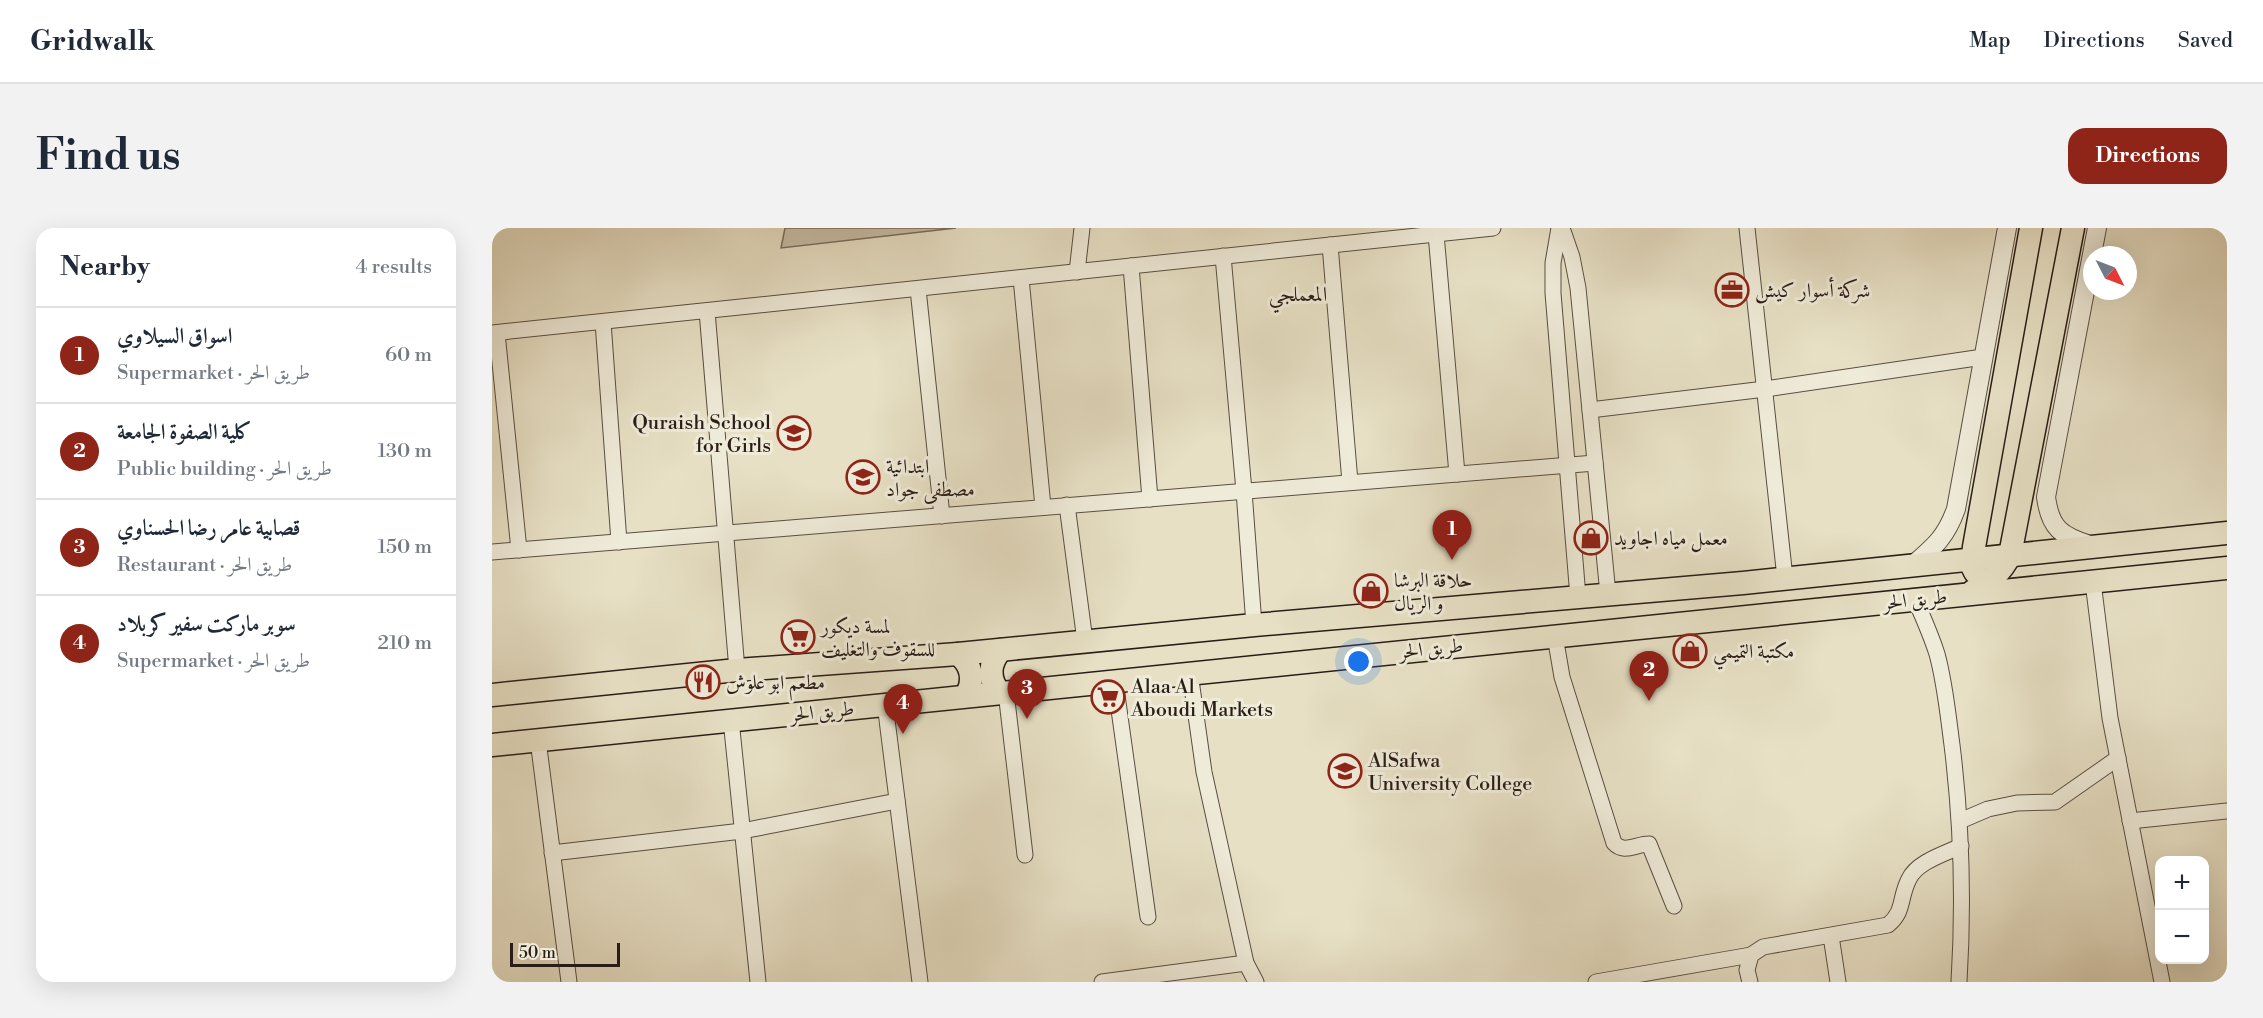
<!DOCTYPE html>
<meta charset="utf-8">
<style>
:root{--surface:#fff;--page:#f2f2f3;--text:#1f2937;--muted:#747a83;--line:#e0e1e3;--accent:#8f2418}
body{margin:0;font-family:"Libre Bodoni",Amiri,serif;background:var(--page);color:var(--text)}
.controls{position:absolute;right:18px;bottom:18px;display:grid;overflow:hidden;border-radius:12px;box-shadow:0 6px 24px #0002}
.controls button{width:54px;height:54px;display:grid;place-items:center;padding:0;border:0;border-bottom:2px solid var(--line);background:var(--surface);color:var(--text);font:30px sans-serif}
.compass{position:absolute;left:1591px;top:18px;width:54px;height:54px;border-radius:50%;background:var(--surface);box-shadow:0 6px 24px #0002;rotate:132deg}
.scale{position:absolute;left:18px;bottom:15px;width:110px;box-sizing:border-box;padding-left:6px;border:3px solid #2a1d17;border-top:0;font-size:16px;line-height:21px;white-space:nowrap;color:#2a1d17;-webkit-text-stroke:4px #efebd9;paint-order:stroke}
.you{position:absolute;left:867px;top:434px;width:21px;height:21px;margin:-15px;border:4px solid #fff;border-radius:50%;background:#1a73e8;box-shadow:0 0 0 9px #1a73e833}
.badge{display:grid;place-items:center;width:39px;height:39px;border-radius:50%;background:var(--accent);color:#fff;font-size:20px;font-weight:700}
.pin{position:absolute;translate:-50% -50px;filter:drop-shadow(0 2px 3px #0008)}
.pin::after{content:'';position:absolute;top:32px;width:21px;height:18px;background:inherit;clip-path:polygon(0 0,100% 0,50% 100%)}
.list{margin:0;padding:0;list-style:none}
h2{display:flex;justify-content:space-between;align-items:center;height:78px;margin:0;padding:0 24px;font-size:26px}
h2 small{font-size:20px;font-weight:400;color:var(--muted)}
.list li{display:grid;grid-template-columns:39px 1fr auto;gap:18px;align-items:center;box-sizing:border-box;height:96px;padding:0 24px;border-top:2px solid var(--line)}
.list b{display:block;font-size:22px;white-space:nowrap}
.list p{margin:0;font-size:20px;white-space:nowrap;color:var(--muted)}
.list em{font-size:20px;font-style:normal;color:var(--muted)}
.map{position:relative;flex:none;width:1735px;height:754px;overflow:hidden;border-radius:18px}
header{display:flex;align-items:center;gap:36px;box-sizing:border-box;height:84px;padding:0 30px;background:var(--surface);border-bottom:2px solid var(--line)}
header strong{font-size:28px}
nav{display:flex;gap:33px;margin-inline-start:auto;font-size:21px}
.intro{display:flex;align-items:center;justify-content:space-between;box-sizing:border-box;height:144px;padding:0 36px}
h1{margin:0;font-size:42px}
.button{padding:15px 27px;border-radius:18px;background:var(--accent);color:#fff;font-size:21px;font-weight:700}
main{display:flex;gap:36px;padding:0 36px}
aside{flex:1;background:var(--surface);border-radius:18px;box-shadow:0 6px 24px #0002}
.map>svg:first-child{display:block}
</style>
<header>
<strong>Gridwalk</strong>
<nav><a>Map</a><a>Directions</a><a>Saved</a></nav>
</header>
<div class="intro"><h1>Find us</h1><a class="button">Directions</a></div>
<main>
<aside>
<h2>Nearby<small>4 results</small></h2>
<ul class="list">
<li><span class="badge">1</span><div><b>اسواق السيلاوي</b><p>Supermarket · طريق الحر</p></div><em>60 m</em></li>
<li><span class="badge">2</span><div><b>كلية الصفوة الجامعة</b><p>Public building · طريق الحر</p></div><em>130 m</em></li>
<li><span class="badge">3</span><div><b>قصابية عامر رضا الحسناوي</b><p>Restaurant · طريق الحر</p></div><em>150 m</em></li>
<li><span class="badge">4</span><div><b>سوبر ماركت سفير كربلاد</b><p>Supermarket · طريق الحر</p></div><em>210 m</em></li>
</ul>
</aside>
<div class="map">
<svg width="1735" height="754" viewBox="0 0 1735 754">
<rect width="100%" height="100%" fill="#e7e0c5"/>
<filter id="stains"><feTurbulence type="fractalNoise" baseFrequency=".00333" numOctaves="4"/><feColorMatrix values="0 0 0 0 .2 0 0 0 0 .09 0 0 0 0 .02 0 0 0 .5 -.17"/></filter>
<radialGradient id="worn" r=".72"><stop offset=".6" stop-color="#630" stop-opacity="0"/><stop offset="1" stop-color="#630" stop-opacity=".3"/></radialGradient>
<polygon fill="#c7bfa7" stroke="#786e5f" stroke-width="1.5" points="293,0 464,0 289,20"/>
<g fill="none" stroke-linecap="round" stroke-linejoin="round">
<g stroke="#594e42" stroke-width="17">
<g id="minor">
<polyline points="1067,0 1061,35 1061,65 1086,369"/>
<polyline points="1070,0 1080,29 1086,60 1116,366"/>
<polyline points="1255,0 1293,350"/>
<polyline points="944,6 965,246"/>
<polyline points="838,17 858,254"/>
<polyline points="731,28 752,263 762,397"/>
<polyline points="639,38 658,271"/>
<polyline points="585,44 590,0"/>
<polyline points="529,50 551,279"/>
<polyline points="426,61 450,288"/>
<polyline points="215,83 245,442"/>
<polyline points="111,94 127,314"/>
<polyline points="0,105 1001,0"/>
<polyline points="5,105 27,322"/>
<polyline points="1098,182 1273,161 1491,129"/>
<polyline points="575,277 593,413"/>
<polyline points="0,324 1103,235"/>
<polyline points="1601,354 1618,490 1670,754"/>
<path d="M1423,371C1431,389 1439,407 1445,426C1453,455 1456,487 1460,517C1470,598 1472,672 1467,754"/>
<path d="M1063,408L1070,449L1122,615C1132,626 1144,616 1157,616L1182,678"/>
<polyline points="698,445 712,544 754,735 764,754"/>
<polyline points="623,453 656,689"/>
<polyline points="514,464 533,627"/>
<polyline points="393,476 428,754"/>
<polyline points="239,492 266,754"/>
<polyline points="46,512 77,754"/>
<polyline points="1468,593 1496,581 1525,575 1563,574 1626,530"/>
<polyline points="1638,593 1735,583"/>
<polyline points="60,625 250,603 405,573"/>
<polyline points="1339,708 1346,754"/>
<polyline points="610,754 754,735"/>
<polyline points="1104,754 1259,727"/>
<path d="M1258,754L1255,742L1259,727L1271,719L1396,697C1413,683 1407,670 1417,651C1425,634 1452,626 1469,618"/>
</g>
</g>
<g stroke="#594e42" stroke-width="20">
<g id="tertiary">
<path d="M1598,317C1569,308 1558,300 1554,269L1605,0"/>
<path d="M1421,337C1443,318 1454,309 1464,281L1515,0"/>
</g>
</g>
<g stroke="#2a1d17" stroke-width="25">
<g id="primary">
<polyline points="1483,344 1480,338 1482,319 1539,0"/>
<path d="M1481,363C1497,354 1510,344 1518,327L1581,0"/>
<path d="M466,426C480,437 483,452 474,468"/>
<path d="M507,464C496,450 497,435 509,422"/>
<polyline points="0,467 245,442 466,426 762,397 1251,355 1735,305"/>
<polyline points="0,517 1735,340"/>
</g>
</g>
<use href="#minor" stroke="#efebd9" stroke-width="15"/>
<use href="#tertiary" stroke="#efebd9" stroke-width="18"/>
<use href="#primary" stroke="#e7e0c5" stroke-width="22"/>
</g>
<defs>
<g id="office-ring" transform="scale(1.725)"><circle r="9.5" fill="#efebd9" stroke="#8f2418" stroke-width="1.5"/><path d="M-6-3h4V-5.5h4V-3h4V5H-6ZM-1-4.5V-3h2v-1.5ZM-6 0V1H6V0Z" fill="#8f2418"/></g>
<g id="school-ring" transform="scale(1.725)"><circle r="9.5" fill="#efebd9" stroke="#8f2418" stroke-width="1.5"/><path d="M0-5L7-2L0 1L-7-2ZM-4 1L0 2.5L4 1V4Q0 6-4 4Z" fill="#8f2418"/></g>
<g id="shop-ring" transform="scale(1.725)"><circle r="9.5" fill="#efebd9" stroke="#8f2418" stroke-width="1.5"/><path d="M-5-2.5h2.3a2.7 3.5 0 0 1 5.4 0H5L5.5 6h-11ZM-1.5-2.5h3a1.5 2.3 0 0 0-3 0Z" fill="#8f2418"/></g>
<g id="supermarket-ring" transform="scale(1.725)"><circle r="9.5" fill="#efebd9" stroke="#8f2418" stroke-width="1.5"/><path d="M-6-5.5h2.5l.6 2H6L4.5 2H-2.5L-4.4-4H-6ZM-1.5 3.2a1.3 1.3 0 1 0 .1 0ZM3 3.2a1.3 1.3 0 1 0 .1 0Z" fill="#8f2418"/></g>
<g id="restaurant-ring" transform="scale(1.725)"><circle r="9.5" fill="#efebd9" stroke="#8f2418" stroke-width="1.5"/><path d="M-5-6h1v4h1v-4h1v4h1v-4h1v5L-1.5 .5V6h-2V.5L-5-1ZM5-6V6H3V1.5H1.5Q1.5-4 5-6Z" fill="#8f2418"/></g>
<g id="university-ring" transform="scale(1.725)"><circle r="9.5" fill="#efebd9" stroke="#8f2418" stroke-width="1.5"/><path d="M0-5L7-2L0 1L-7-2ZM-4 1L0 2.5L4 1V4Q0 6-4 4Z" fill="#8f2418"/></g>
</defs>
<g fill-rule="evenodd">
<use href="#office-ring" x="1240" y="62"/>
<use href="#school-ring" x="302" y="205"/>
<use href="#school-ring" x="371" y="249"/>
<use href="#shop-ring" x="1099" y="310"/>
<use href="#shop-ring" x="879" y="363"/>
<use href="#supermarket-ring" x="306" y="409"/>
<use href="#shop-ring" x="1198" y="423"/>
<use href="#restaurant-ring" x="211" y="454"/>
<use href="#supermarket-ring" x="616" y="469"/>
<use href="#university-ring" x="853" y="543"/>
</g>
<g text-anchor="middle" stroke-width="6" stroke-linejoin="round" paint-order="stroke">
<g font-size="20" fill="#2a1d17" stroke="#efebd9" text-anchor="start">
<text x="1263" y="69">شركة أسوار كيش</text>
<text x="279" y="201" text-anchor="end">Quraish School<tspan x="279" dy="23">for Girls</tspan></text>
<text x="394" y="245">ابتدائية<tspan x="394" dy="23">مصطفى جواد</tspan></text>
<text x="1122" y="317">معمل مياه اجاويد</text>
<text x="902" y="359">حلاقة البرشا<tspan x="902" dy="23">و الريال</tspan></text>
<text x="329" y="405">لمسة ديكور<tspan x="329" dy="23">للسقوف والتغليف</tspan></text>
<text x="1221" y="430">مكتبة التميمي</text>
<text x="234" y="461">مطعم ابو علوش</text>
<text x="639" y="465">Alaa Al<tspan x="639" dy="23">Aboudi Markets</tspan></text>
<text x="876" y="539">AlSafwa<tspan x="876" dy="23">University College</tspan></text>
</g>
<g font-size="20" fill="#2a1d17" stroke="#efebd9">
<text transform="translate(1423 371) rotate(-6)" y="7">طريق الحر</text>
<text transform="translate(939 420) rotate(-6)" y="7">طريق الحر</text>
<text transform="translate(330 483) rotate(-6)" y="7">طريق الحر</text>
</g>
<g font-size="21" fill="#2a1d17" stroke="#efebd9">
<text x="806" y="73">المعملجي</text>
</g>
</g>
<rect width="100%" height="100%" filter="url(#stains)"/>
<rect width="100%" height="100%" fill="url(#worn)"/>
</svg>
<div class="controls">
<button>+</button>
<button>−</button>
</div>
<svg class="compass" viewBox="-18 -18 36 36"><path d="M0-13l5 13h-10z" fill="#e53935"/><path d="M0 13l5-13h-10z" fill="#747a83"/></svg>
<div class="scale">50 m</div>
<div class="you"></div>
<div class="pin badge" style="left:960px;top:332px">1</div>
<div class="pin badge" style="left:1157px;top:473px">2</div>
<div class="pin badge" style="left:535px;top:491px">3</div>
<div class="pin badge" style="left:411px;top:506px">4</div>
</div>
</main>
